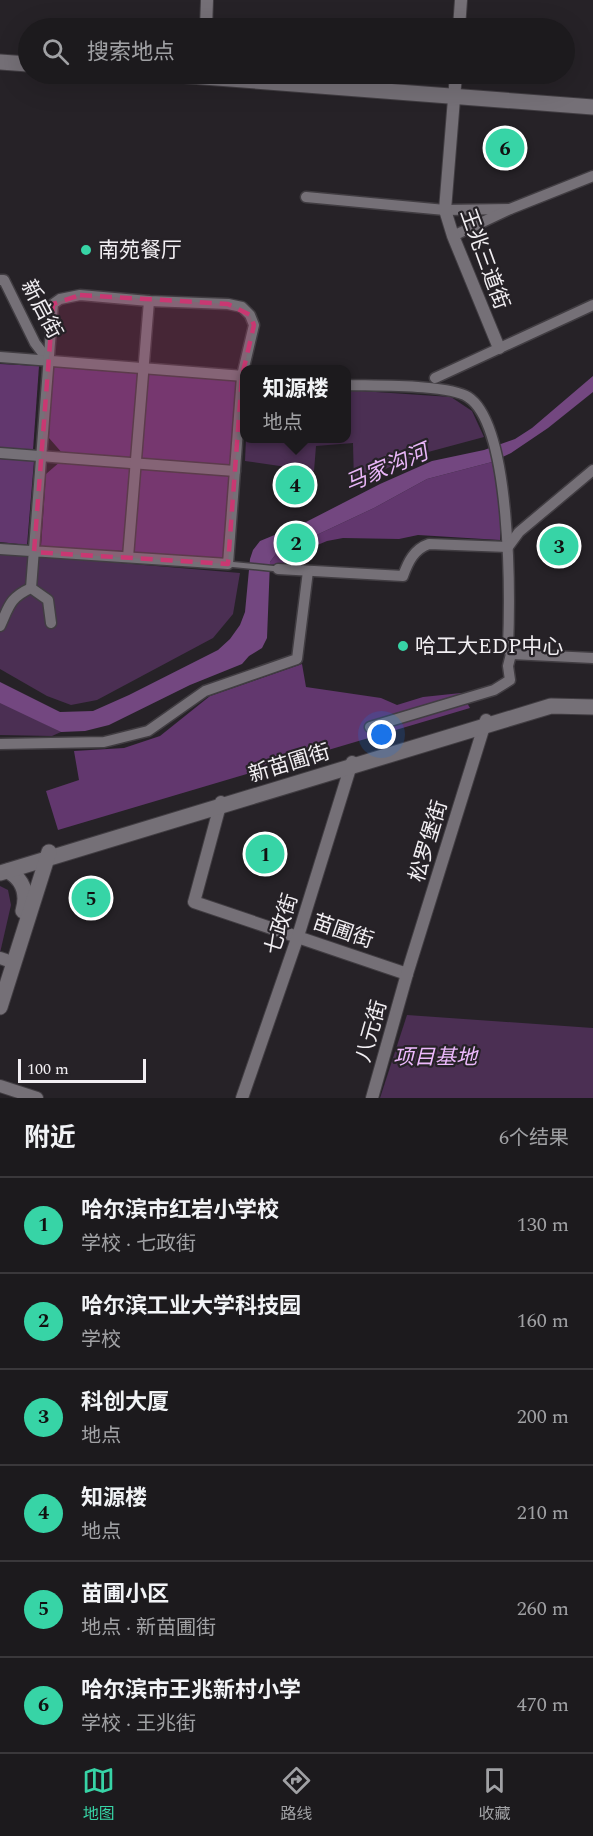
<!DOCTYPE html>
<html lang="zh">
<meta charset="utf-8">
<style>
:root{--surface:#1c1a1d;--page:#252326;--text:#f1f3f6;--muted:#a0a1a4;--line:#3a383b;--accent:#37d4a6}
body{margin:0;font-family:Spectral,"Noto Sans SC",serif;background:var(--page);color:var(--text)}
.scale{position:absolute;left:18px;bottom:15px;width:128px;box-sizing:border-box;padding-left:6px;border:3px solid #f1eef2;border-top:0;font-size:16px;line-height:21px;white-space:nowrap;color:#f1eef2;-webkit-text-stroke:4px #262227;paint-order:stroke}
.you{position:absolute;left:382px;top:735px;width:21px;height:21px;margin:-15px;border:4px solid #fff;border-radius:50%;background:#1a73e8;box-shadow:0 0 0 9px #1a73e833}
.badge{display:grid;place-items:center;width:39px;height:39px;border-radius:50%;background:var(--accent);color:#111;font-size:20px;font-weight:700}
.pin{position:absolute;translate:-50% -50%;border:3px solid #fff;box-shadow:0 2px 6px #0006}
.popup{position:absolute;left:240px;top:365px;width:111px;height:78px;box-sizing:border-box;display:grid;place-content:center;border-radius:12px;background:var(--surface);filter:drop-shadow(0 2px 4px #0005);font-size:20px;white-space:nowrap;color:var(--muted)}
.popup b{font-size:22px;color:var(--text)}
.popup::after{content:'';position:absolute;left:50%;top:100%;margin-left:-12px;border:12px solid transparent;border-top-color:var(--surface)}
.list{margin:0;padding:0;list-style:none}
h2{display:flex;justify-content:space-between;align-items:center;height:78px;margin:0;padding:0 24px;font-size:26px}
h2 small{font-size:20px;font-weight:400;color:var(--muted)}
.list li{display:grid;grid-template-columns:39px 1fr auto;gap:18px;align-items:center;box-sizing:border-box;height:96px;padding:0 24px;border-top:2px solid var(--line)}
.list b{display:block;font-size:22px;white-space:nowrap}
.list p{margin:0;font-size:20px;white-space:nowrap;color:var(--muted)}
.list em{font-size:20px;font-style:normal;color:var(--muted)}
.icon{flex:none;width:33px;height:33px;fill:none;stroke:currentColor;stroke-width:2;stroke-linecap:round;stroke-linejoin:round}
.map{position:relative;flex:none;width:593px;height:1098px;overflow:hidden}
.search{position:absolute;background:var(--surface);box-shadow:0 6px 24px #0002;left:18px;right:18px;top:18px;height:66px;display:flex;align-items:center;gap:15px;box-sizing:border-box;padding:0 21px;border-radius:33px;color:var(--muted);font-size:22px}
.sheet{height:654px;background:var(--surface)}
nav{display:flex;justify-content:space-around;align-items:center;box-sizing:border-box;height:84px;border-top:2px solid var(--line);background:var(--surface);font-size:16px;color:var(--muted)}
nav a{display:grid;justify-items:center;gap:3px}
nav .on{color:var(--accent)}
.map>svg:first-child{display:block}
</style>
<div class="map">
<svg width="593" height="1098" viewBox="0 0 593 1098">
<rect width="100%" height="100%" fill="#262227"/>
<g fill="#4b2f53">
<polygon points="346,390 451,397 472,411 484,437 417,455 354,483 353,443 316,446 314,471 245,461 246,439 346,438"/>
<polygon points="0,553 240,573 233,614 213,638 97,700 71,705 47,696 0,669"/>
<polygon points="0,701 61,732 52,736 0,735"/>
<polygon points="0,886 8,890 11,905 0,953"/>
<polygon points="407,1015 593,1028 593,1098 380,1098"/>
</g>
<g fill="#62376e">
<polygon points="51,363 141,372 134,459 63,454 49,438"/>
<polygon points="0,364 39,366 33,450 0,448"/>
<polygon points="148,373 238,379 231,467 140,461"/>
<polygon points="0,459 34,461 27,545 0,542"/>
<polygon points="61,461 134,466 125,551 41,547 46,474"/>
<polygon points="492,462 501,508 500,540 418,535 399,539 343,538 327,541 303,551 301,562 269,565 270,562 276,554 374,508 427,479"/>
<polygon points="140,467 231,474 224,559 132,554"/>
<polygon points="302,664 306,687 381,698 397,705 423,697 461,693 470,708 58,830 46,791 79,780 74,751 124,748 160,736 210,696"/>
</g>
<polygon fill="#734780" points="593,376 593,392 548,428 511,453 492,462 427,479 374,508 276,554 270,562 267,638 262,648 249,656 242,664 190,685 109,725 85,731 61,732 0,703 0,682 60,712 93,711 129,695 218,650 230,639 240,625 245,612 250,559 253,550 260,541 306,522 380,484 432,461 484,450 515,439 532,428"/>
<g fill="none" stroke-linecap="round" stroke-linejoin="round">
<g stroke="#413d42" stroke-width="8">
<polyline id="service" points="228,564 278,569"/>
</g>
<g stroke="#413d42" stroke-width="13">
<g id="minor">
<polyline points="306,197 445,210 510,209"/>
<polyline points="453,236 510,209 593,176"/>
<polyline points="0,280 4,280 35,343 48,360"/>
<polyline points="0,357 244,376"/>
<polyline points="435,378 593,305"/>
<path d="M346,385C372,386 448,384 468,397C512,425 510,598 508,648L511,654L593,658"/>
<polyline points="0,453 235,471"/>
<path d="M0,549L228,564L242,376L254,325L250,315L242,307L228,304L149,301L80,295L60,299L53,304C45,398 38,493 31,588"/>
<polyline points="128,557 149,301"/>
<path d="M278,569L403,576C408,562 414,549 429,544L508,547L519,532L593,470"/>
<path d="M0,626C9,607 9,598 31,588L48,600L51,623"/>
<polyline points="370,727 494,690 510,680 508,666 511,654"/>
<polyline points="0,744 104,742 148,731 205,691 297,659 308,571"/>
</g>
</g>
<g stroke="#413d42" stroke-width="14">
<g id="tertiary">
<polyline points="206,28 207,0"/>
<polyline points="459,28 461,0"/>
<polyline points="456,74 445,210 453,236 499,348"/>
<polyline points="221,802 194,902 407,974"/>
<polyline points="0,958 6,960"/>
<polyline points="0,1086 37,1098"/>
<polyline points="242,1098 298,936 352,762"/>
<polyline points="372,1098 407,974 486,720"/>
</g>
</g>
<g stroke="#413d42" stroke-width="17">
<g id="secondary">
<polyline points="0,62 28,64"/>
<polyline points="164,74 593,107"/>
<path d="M8,871C24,880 28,894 23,911"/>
<polyline points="0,873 551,706 593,707"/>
<polyline points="0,1007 49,852"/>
</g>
</g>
<use href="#service" stroke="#757077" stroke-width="5"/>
<use href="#minor" stroke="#757077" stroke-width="10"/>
<use href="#tertiary" stroke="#757077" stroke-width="12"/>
<use href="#secondary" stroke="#757077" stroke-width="15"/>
</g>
<path fill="#c93872" fill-opacity="0.2" stroke="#c93872" stroke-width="4.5" stroke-dasharray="12 8" stroke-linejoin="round" d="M80,295L228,304L250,315L254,325L242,376L228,564L34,552L53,304Z"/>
<g fill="#37d4a6" stroke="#262227" stroke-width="2">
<circle cx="86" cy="250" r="6"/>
<circle cx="403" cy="646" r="6"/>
</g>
<g text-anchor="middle" stroke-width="4.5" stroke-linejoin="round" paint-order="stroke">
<g font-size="21" fill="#f1eef2" stroke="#262227" text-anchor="start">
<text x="98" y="257">南苑餐厅</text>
<text x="415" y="653">哈工大EDP中心</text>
</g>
<g font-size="21" fill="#f1eef2" stroke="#262227">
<text transform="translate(485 259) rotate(70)" y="7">王兆三道街</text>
<text transform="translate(42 309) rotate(62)" y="7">新启街</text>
<text transform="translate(289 763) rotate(-17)" y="7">新苗圃街</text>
<text transform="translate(428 841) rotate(-73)" y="7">松罗堡街</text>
<text transform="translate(281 924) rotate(-72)" y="7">七政街</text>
<text transform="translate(343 931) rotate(19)" y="7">苗圃街</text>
<text transform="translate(371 1031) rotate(-74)" y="7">八元街</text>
</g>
<g font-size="21" font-style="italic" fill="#ecb9fc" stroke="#262227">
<text x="435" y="1064">项目基地</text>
</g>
<g font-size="22" font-style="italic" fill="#e9b6f8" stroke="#262227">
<text transform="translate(386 467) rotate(-23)" y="8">马家沟河</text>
</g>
</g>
</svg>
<div class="scale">100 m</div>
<div class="you"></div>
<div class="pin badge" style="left:265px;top:854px">1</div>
<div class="pin badge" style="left:296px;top:543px">2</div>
<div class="pin badge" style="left:559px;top:546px">3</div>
<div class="pin badge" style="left:295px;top:485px">4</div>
<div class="popup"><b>知源楼</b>地点</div>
<div class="pin badge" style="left:91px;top:898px">5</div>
<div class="pin badge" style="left:505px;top:148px">6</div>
<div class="search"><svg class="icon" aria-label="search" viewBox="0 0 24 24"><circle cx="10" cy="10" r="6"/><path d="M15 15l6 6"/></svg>搜索地点</div>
</div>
<section class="sheet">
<h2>附近<small>6个结果</small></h2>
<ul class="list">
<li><span class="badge">1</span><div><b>哈尔滨市红岩小学校</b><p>学校 · 七政街</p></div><em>130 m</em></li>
<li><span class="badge">2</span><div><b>哈尔滨工业大学科技园</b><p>学校</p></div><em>160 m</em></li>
<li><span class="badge">3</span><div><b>科创大厦</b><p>地点</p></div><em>200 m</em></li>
<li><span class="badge">4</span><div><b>知源楼</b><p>地点</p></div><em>210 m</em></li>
<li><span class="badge">5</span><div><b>苗圃小区</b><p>地点 · 新苗圃街</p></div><em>260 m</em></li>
<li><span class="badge">6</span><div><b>哈尔滨市王兆新村小学</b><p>学校 · 王兆街</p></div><em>470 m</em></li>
</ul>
</section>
<nav>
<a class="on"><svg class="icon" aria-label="map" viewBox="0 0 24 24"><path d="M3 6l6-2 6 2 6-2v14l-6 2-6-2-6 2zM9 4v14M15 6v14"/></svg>地图</a>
<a><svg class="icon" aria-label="directions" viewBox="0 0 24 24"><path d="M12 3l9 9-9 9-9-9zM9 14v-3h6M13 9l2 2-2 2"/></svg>路线</a>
<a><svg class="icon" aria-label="saved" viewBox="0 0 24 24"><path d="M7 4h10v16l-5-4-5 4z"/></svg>收藏</a>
</nav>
